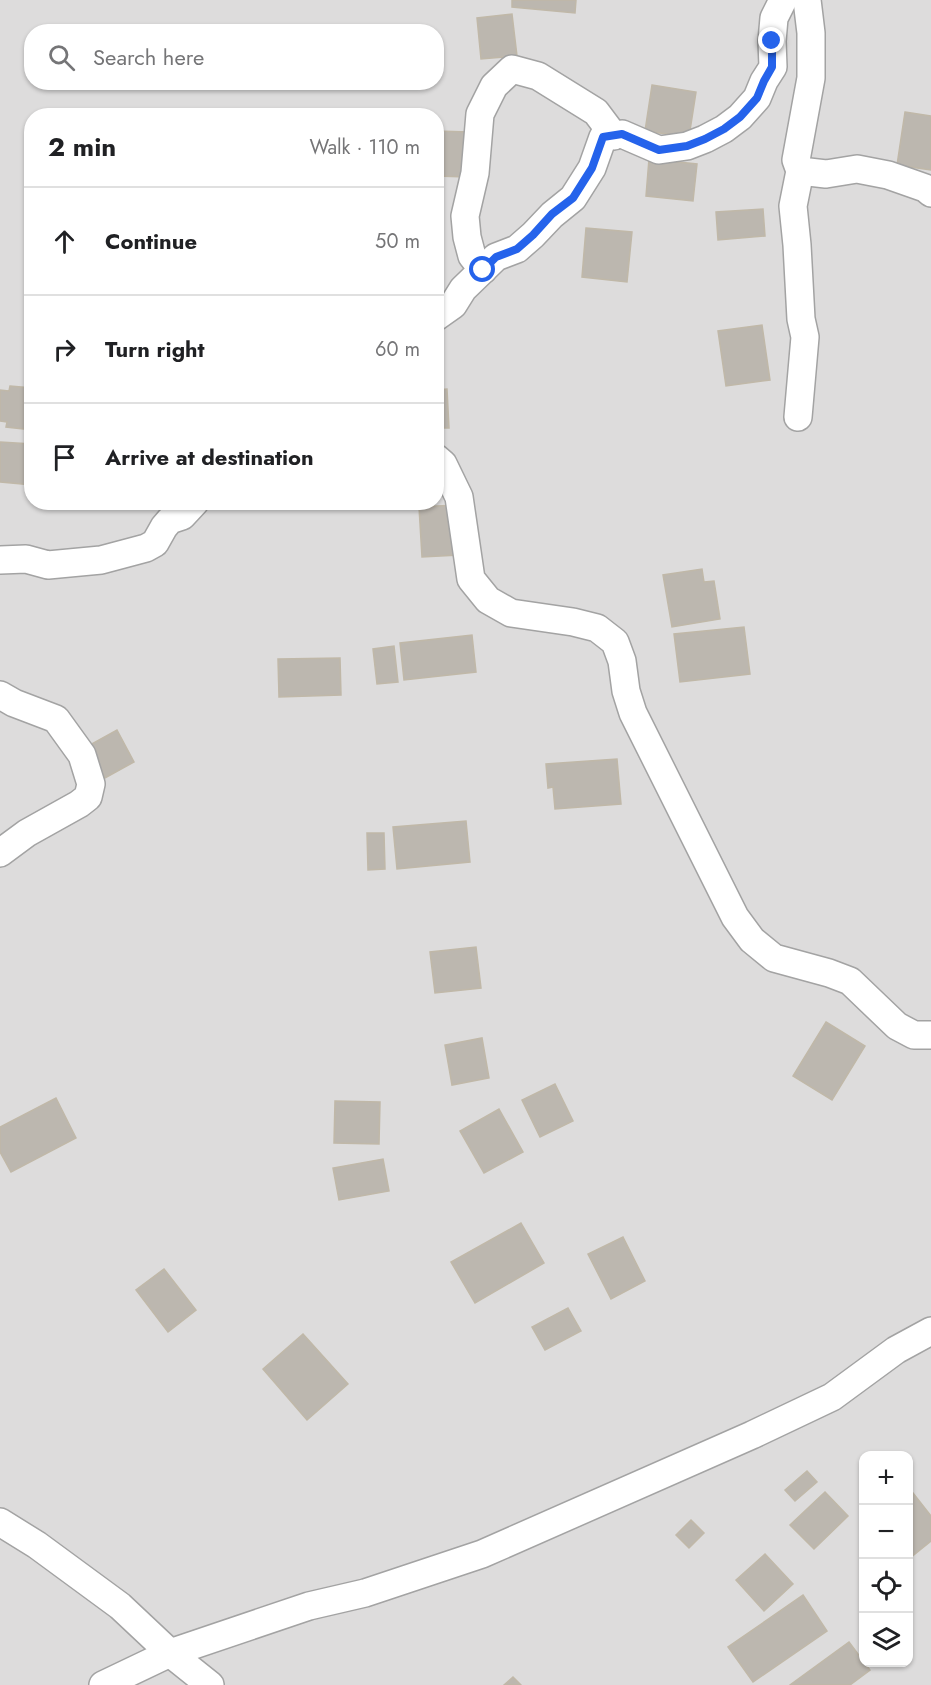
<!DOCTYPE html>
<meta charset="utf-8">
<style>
:root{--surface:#fff;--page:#f2f2f2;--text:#202124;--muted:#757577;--line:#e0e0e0}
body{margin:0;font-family:Jost,sans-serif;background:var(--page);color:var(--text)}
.controls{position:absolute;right:18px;bottom:18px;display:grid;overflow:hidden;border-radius:12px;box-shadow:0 2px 4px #0004}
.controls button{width:54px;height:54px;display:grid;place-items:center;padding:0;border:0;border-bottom:2px solid var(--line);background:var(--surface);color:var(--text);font:30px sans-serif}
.stop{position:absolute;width:18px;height:18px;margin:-14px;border:4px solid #2563eb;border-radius:50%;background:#fff}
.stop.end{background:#2563eb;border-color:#fff;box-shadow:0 2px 6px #0008}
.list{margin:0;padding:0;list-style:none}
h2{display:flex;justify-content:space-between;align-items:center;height:78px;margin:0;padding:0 24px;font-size:26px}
h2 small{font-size:20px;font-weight:400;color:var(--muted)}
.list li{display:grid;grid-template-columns:39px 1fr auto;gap:18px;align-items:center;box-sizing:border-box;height:108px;padding:0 24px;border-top:2px solid var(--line)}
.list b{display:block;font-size:22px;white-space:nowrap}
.list em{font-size:20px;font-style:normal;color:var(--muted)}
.icon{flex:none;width:33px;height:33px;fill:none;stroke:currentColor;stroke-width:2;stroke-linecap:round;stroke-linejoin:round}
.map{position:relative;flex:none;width:931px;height:1685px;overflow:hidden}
.search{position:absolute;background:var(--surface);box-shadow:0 2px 4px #0004;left:24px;top:24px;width:420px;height:66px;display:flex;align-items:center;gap:15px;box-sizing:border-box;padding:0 21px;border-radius:24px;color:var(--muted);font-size:22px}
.panel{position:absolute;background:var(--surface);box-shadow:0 2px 4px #0004;left:24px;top:108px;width:420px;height:402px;border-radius:24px}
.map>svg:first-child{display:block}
</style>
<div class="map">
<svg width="931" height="1685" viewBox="0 0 931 1685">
<rect width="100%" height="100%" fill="#efeee5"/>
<path fill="#dddcdc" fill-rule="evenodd" d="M0,0H931V1685H0ZM32,32H436V82H32ZM32,116H436V502H32ZM864,1456H908V1662H864Z"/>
<g fill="#bcb7af" stroke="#c0b8a8" stroke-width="1.5">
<polygon points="512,0 576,0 575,13 512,7"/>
<polygon points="512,14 517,56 481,59 477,18"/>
<polygon points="652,85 696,92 689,137 645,131"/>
<polygon points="905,112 931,116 931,170 897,165"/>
<polygon points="436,131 469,132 467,177 436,176"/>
<polygon points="649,159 697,164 693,201 646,196"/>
<polygon points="763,209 765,236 718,240 716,212"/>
<polygon points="586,228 632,232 627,282 582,277"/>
<polygon points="762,325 770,380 726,386 718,331"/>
<polygon points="10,386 32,388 32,430 6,427 7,422 0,421 0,390 9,391"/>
<polygon points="447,389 449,428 436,428 436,390"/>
<polygon points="0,442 32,444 32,485 0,482"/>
<polygon points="456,505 459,555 422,557 419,507"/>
<polygon points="702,569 704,582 714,581 720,619 672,627 663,575"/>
<polygon points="744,627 750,674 680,682 674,634"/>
<polygon points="472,635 476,672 404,680 400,643"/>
<polygon points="394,646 398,682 377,684 373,649"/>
<polygon points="340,658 341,695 279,697 278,659"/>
<polygon points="117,730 134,762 105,778 88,746"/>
<polygon points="617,759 621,804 555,809 553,787 548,788 546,764"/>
<polygon points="466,821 470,862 397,869 393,827"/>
<polygon points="367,833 384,833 385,869 368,870"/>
<polygon points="476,947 481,988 435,993 430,952"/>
<polygon points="826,1022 865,1046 832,1100 793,1076"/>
<polygon points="482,1038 489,1078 452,1085 445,1045"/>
<polygon points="555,1084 573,1121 540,1137 522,1100"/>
<polygon points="56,1098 76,1138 11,1172 0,1152 0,1127"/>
<polygon points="335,1101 380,1102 379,1144 334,1143"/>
<polygon points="499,1109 523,1152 484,1173 460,1131"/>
<polygon points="383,1159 389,1191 339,1200 333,1168"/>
<polygon points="521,1223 544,1263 475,1303 451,1262"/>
<polygon points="623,1237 645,1281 611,1299 588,1254"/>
<polygon points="164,1269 196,1310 168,1332 136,1290"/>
<polygon points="568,1308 581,1331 545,1350 532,1327"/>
<polygon points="303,1334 348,1384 307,1420 263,1369"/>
<polygon points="807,1471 817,1482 795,1501 785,1490"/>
<polygon points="825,1492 848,1516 814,1549 790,1525"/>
<polygon points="913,1493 931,1516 931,1541 910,1558 908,1556 908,1497"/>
<polygon points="691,1520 704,1533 689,1548 676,1535"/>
<polygon points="765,1554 793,1584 764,1611 736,1580"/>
<polygon points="803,1595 827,1631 753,1682 728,1647"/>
<polygon points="849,1642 870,1670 850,1685 790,1685"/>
<polygon points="513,1677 521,1685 504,1685"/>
</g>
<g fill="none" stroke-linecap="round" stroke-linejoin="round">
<g stroke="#a3a3a3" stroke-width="30">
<g id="minor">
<polyline points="800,171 826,174 857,169 888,175 925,188 931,193"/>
<polyline points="483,270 472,256 467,237 465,216 475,173 480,114 494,86 512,69 538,76 596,112 614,136"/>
<polyline points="436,317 453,305 463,289 496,257 517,249 533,235 552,215 573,198 592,168 603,137 622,134 659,150 687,146 705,139 724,129 740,117 757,98 764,81 773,67 772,41 774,18 783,0"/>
<polyline points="798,417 805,337 801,319 797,245 793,206 800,171 796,160 811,78 811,33 807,0"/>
<polyline points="436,458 443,464 459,497 471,579 488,600 511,613 573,622 597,628 615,642 622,661 626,691 633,713 735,917 752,940 774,958 829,973 850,981 897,1026 914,1035 931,1035"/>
<polyline points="0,560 26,559 48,565 101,560 146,548 155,543 164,527 170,520 182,516 195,502"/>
<polyline points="0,695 14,703 56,719 82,755 91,784 88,797 79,804 27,833 0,853"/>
<polyline points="0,1522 37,1545 120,1606 170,1653 210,1685"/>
<polyline points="103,1685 170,1653 309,1606 365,1593 482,1554 752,1435 832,1397 896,1350 931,1331"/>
</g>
</g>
<use href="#minor" stroke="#fff" stroke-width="27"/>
</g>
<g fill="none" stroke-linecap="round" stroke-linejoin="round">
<polyline stroke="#2563eb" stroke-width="8" points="483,270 496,257 517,249 533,235 552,214 573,198 592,168 603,137 622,134 659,150 687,146 705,139 724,129 740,117 757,98 764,81 772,67 772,41"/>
</g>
</svg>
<div class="controls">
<button>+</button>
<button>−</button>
<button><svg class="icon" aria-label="locate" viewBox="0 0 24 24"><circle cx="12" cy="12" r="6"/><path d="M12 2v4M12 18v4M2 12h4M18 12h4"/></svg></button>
<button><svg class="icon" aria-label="layers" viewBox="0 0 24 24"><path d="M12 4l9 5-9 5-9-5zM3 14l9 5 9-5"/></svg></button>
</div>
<div class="stop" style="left:483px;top:270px"></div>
<div class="stop end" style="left:772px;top:41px"></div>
<div class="search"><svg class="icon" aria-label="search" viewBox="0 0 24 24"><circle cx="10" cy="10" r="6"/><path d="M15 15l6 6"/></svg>Search here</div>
<section class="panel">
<h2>2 min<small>Walk · 110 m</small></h2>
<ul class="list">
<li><svg class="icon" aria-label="ahead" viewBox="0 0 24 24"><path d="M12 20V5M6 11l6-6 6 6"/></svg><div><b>Continue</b></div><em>50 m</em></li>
<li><svg class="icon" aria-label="right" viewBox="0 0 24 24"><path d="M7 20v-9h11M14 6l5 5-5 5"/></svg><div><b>Turn right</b></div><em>60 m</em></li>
<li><svg class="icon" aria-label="arrive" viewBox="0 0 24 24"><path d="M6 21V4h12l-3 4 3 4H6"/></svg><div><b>Arrive at destination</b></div></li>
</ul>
</section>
</div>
